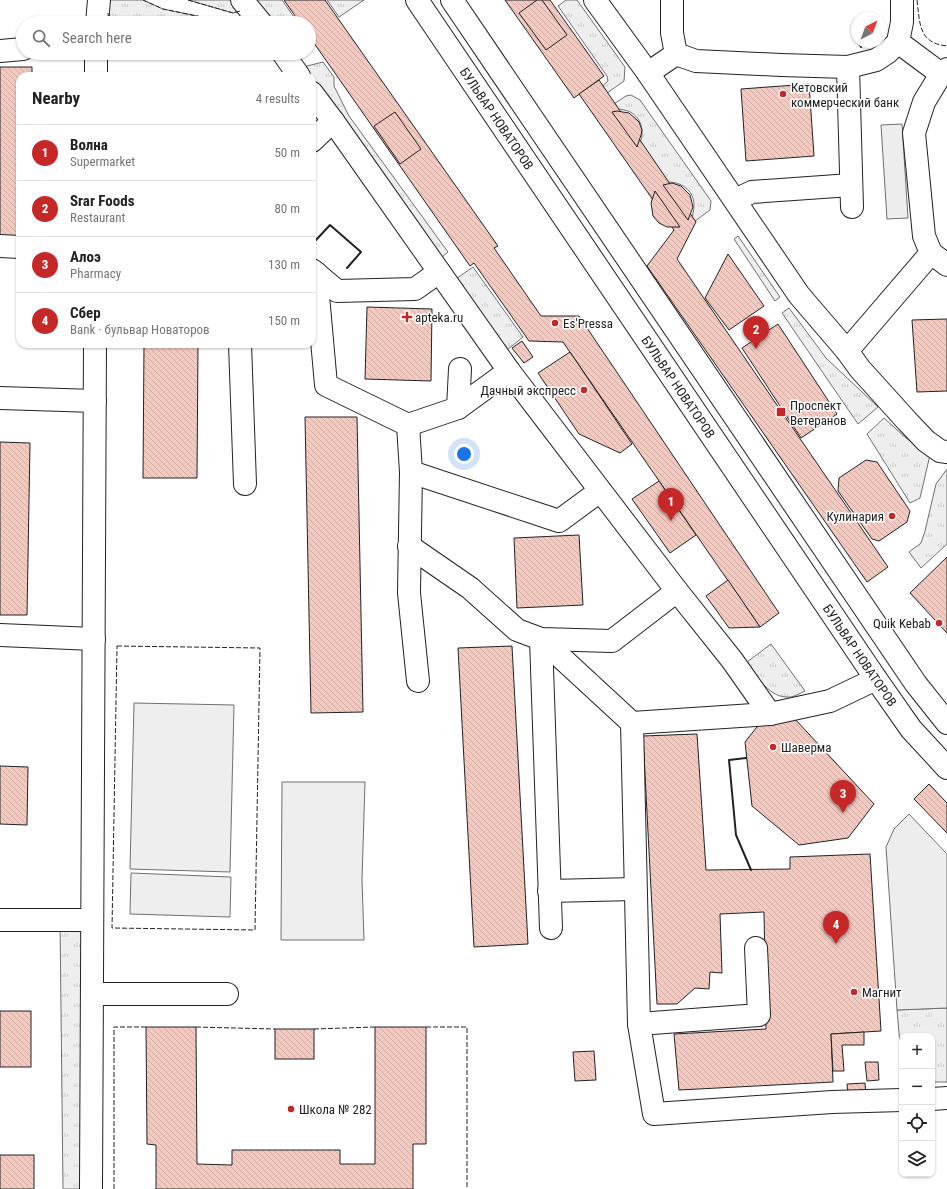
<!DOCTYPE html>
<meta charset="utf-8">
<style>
:root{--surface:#fff;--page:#f6f6f6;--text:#222;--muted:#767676;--line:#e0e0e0;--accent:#c62828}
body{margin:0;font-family:"Roboto Condensed",sans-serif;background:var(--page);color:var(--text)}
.controls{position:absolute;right:12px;bottom:12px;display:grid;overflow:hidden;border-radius:8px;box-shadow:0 1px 3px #0004}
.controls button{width:36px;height:36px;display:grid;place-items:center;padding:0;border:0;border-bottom:1px solid var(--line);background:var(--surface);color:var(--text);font:20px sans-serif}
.compass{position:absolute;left:851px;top:12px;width:36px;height:36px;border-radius:50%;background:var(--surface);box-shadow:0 1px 3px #0004;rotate:41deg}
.you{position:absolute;left:464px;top:454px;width:14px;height:14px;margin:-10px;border:3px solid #fff;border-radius:50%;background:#1a73e8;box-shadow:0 0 0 6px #1a73e833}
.badge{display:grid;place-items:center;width:26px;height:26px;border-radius:50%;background:var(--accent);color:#fff;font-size:13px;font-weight:700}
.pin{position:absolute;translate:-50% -33px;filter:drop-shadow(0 1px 2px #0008)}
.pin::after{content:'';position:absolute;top:21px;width:14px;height:12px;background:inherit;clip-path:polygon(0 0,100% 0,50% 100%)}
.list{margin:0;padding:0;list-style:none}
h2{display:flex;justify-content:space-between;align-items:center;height:52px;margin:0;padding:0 16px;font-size:17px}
h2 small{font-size:13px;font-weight:400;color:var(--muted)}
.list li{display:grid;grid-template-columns:26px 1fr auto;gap:12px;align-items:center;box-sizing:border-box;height:56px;padding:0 16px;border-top:1px solid var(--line)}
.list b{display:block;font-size:15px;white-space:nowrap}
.list p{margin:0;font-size:13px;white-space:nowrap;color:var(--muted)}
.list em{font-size:13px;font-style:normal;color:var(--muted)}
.icon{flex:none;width:22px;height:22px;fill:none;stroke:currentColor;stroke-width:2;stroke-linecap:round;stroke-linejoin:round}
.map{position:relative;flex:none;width:947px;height:1189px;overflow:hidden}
.search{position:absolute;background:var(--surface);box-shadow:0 1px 3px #0004;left:16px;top:16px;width:300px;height:44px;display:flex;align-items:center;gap:10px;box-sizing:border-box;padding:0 14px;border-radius:22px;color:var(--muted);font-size:15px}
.panel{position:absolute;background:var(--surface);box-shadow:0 1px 3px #0004;left:16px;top:72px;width:300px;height:276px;border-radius:12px}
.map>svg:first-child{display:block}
</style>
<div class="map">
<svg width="947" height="1189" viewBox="0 0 947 1189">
<defs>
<pattern id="grass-tufts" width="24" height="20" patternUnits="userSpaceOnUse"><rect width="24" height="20" fill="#eee"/><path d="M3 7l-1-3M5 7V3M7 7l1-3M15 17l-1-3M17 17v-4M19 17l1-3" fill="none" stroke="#ccc"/></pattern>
<pattern id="building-back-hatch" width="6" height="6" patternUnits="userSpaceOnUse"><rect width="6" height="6" fill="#f3c9c0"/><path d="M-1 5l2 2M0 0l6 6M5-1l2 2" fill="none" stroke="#d0aca5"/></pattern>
</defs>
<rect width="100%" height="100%" fill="#fff"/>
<g fill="url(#grass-tufts)" stroke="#6f6f6f">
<polygon points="108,0 143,0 163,9 231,23 109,23"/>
<polygon points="188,0 232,0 242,10 233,13"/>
<polygon points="253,0 282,0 298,23 270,23"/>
<polygon points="327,0 364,0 339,17"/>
<polygon points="566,0 577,0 625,67 624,81 603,96 598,90 608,81 607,76 558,6"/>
<polygon points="323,62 334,77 334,86 349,116 448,252 441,258 312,79 312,76 310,76 303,67"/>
<path d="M631,95L640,100L711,201L710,210L691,224C692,217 694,211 694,205C694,190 681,182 668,182L640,143C645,131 641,116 628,111C622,109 615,109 609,107L626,96Z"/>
<polygon points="738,236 780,297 775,301 734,239"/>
<polygon points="473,267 523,337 507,350 456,279"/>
<polygon points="789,308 826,358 878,407 858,424 782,313"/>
<polygon points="884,418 906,438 930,455 920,498 910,503 867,434"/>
<polygon points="947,469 947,544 921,568 909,552 921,543 925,531 936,484"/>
<path d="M771,644L805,691C801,693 795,696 791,697C769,699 758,677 747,662Z"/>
<polygon points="60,920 92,920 91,1189 63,1189"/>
<polygon points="947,1008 947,1082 932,1082 932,1036 902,1036 902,1067 897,1010"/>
</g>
<g fill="#eee" stroke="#6f6f6f">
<polygon points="134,703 234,705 230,872 130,869"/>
<polygon points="282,782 365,782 362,880 364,940 281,940"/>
<polygon points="131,873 231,877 230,917 130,914"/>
</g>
<g fill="#ededed" stroke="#6f6f6f">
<polygon points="902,124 908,218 887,219 881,125"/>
<polygon points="909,814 947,854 947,1008 897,1010 886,847 894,829"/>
</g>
<g fill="url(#building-back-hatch)" stroke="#222">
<polygon points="284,0 325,0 498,246 494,248 541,316 579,316 779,613 760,627 563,342 529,341 474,263 470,266 309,36 309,23 300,23"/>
<polygon points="505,0 550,0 604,76 574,98"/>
<polygon points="537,0 542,0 567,35 546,50 519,13"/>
<polygon points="0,67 32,67 32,76 20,76 20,236 0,236"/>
<polygon points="599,80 696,222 677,259 888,567 867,582 647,266 674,230 579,94"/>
<polygon points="809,84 814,156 746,161 741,89"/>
<polygon points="617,111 629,113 636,119 639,122 642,130 641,135 637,147 612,112"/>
<polygon points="395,112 421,149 400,164 374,126"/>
<polygon points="672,183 681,186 690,195 693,207 688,220 663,185"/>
<polygon points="655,191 680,227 667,227 659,223 653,216 651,203"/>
<polygon points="728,254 764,306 729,330 705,298"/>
<polygon points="367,307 432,309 431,381 365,379"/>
<polygon points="946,319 947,319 947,391 917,392 912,320"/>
<polygon points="778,324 837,414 801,438 742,348"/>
<polygon points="522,341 533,357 524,363 512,348"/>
<polygon points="144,344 198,344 197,478 143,478"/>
<polygon points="570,352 632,444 620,453 579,434 538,373"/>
<polygon points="305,417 357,417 363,712 311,713"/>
<polygon points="0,442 30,443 27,615 0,615"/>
<polygon points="866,460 877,462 910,511 907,522 879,541 872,539 838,491 839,478"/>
<polygon points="659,481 696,535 670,553 632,499"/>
<polygon points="579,535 583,605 517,608 514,538"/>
<polygon points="947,557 947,633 910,593"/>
<polygon points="728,580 760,627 729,628 706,596"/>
<polygon points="512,646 528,944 474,947 458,648"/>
<polygon points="794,718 874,804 848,838 799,845 752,806 745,742 760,723"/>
<polygon points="697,734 706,870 790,869 790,857 870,854 881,1031 831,1034 833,1082 679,1090 674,1034 766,1029 764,912 720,914 722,973 710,972 709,989 695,988 677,1004 657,1004 643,736"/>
<polygon points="0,766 28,767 27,825 0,824"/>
<polygon points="929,784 947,803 947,833 914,799"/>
<rect x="0" y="1011" width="31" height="56"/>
<polygon points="146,1027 196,1027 197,1164 232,1165 232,1150 340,1150 340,1164 375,1164 375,1027 426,1027 426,1144 413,1144 413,1189 156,1189 156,1145 147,1144"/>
<rect x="275" y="1029" width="39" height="30"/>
<polygon points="864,1032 864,1045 842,1045 844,1071 833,1071 831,1034"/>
<polygon points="594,1051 596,1080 575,1081 573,1052"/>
<polygon points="865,1062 878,1062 879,1080 867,1081"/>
<polygon points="865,1083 866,1095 848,1096 847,1084"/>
<rect x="0" y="1155" width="34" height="34"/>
</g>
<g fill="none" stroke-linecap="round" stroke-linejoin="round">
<g stroke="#222" stroke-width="24">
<g id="minor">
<polyline points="242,0 261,23"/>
<path id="s1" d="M417,0L876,679L911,729L947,768"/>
<polyline points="452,0 916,684 947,723"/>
<polyline points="595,0 648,73 799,295 847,351 860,369 907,421 926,441 940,451 947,452"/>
<polyline points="672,0 672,33 676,54"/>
<polyline points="97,23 99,0"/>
<polyline points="898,42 941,74"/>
<polyline points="0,51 23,49"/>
<polyline points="96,53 96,76"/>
<polyline points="283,53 299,76"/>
<polyline points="848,67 852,207"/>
<polyline points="648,73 676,54 696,61 781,65 848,67 876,60 888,52 898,42 902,22 902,0"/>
<polyline points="312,93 333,121 509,371 677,591 732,660 770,714 830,701 876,679"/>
<polyline points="312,141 333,121"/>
<polyline points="735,200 752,192 851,185"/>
<polyline points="0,246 20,247"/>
<polyline points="931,253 947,265"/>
<polyline points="312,270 337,291 415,289 439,272"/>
<polyline points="316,273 326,385 408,425 411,472 409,593 418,681"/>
<polyline points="240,344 245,484"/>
<polyline points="847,351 931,253 924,236 914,133 924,102 941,74 947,69"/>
<polyline points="0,398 95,401"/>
<polyline points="458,408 509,371"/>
<polyline points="408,425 458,408 460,369"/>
<polyline points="411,472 559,521 600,491"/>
<polyline points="409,546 470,588 517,630 541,639 612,641 677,591"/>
<polyline points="0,635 94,639"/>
<polyline points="632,723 639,1024 654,1114 832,1102 902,1100"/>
<polyline points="549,891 635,889"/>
<polyline points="0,920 92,920"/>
<polyline points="551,928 541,639 632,723 770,714"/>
<polyline points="92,994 227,994"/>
<polyline points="639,1024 759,1015 756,948"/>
<polyline points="932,1099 947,1098"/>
<polyline points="91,1189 95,344"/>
</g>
</g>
<use href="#minor" stroke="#fff" stroke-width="22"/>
<g stroke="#222" stroke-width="1" stroke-dasharray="5 2" stroke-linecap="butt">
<polyline points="143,0 163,9 231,23"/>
<polyline points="188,0 233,13 240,11"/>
<path d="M917,0C920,23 918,43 947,46"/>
<polyline points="108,13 109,23"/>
<polygon points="117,646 260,648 255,930 112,928"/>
<polyline points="196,1027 275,1029"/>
<polyline points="426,1027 467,1027 467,1189"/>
<polyline points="314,1029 375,1027"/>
<polyline points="114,1189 114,1027 146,1027"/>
</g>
<g stroke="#222" stroke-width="2">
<polyline points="859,42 861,47"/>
<polyline points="316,240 330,225 361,252 347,268"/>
<polyline points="746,758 729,760 736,835 751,870"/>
</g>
</g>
<g fill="#c62828" stroke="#fff" stroke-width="1.5">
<circle cx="783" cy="94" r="4"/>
<path d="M405 311h4v4h4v4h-4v4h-4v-4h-4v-4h4z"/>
<circle cx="555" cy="323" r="4"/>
<circle cx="584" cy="390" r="4"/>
<rect x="776" y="407" width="10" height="10" rx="2"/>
<circle cx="892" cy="516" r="4"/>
<circle cx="939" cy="623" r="4"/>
<circle cx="773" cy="747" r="4"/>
<circle cx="854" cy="992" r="4"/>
<circle cx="291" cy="1109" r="4"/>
</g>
<g text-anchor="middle" stroke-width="3" stroke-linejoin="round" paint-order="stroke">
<g font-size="13" fill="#222" stroke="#fff" text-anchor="start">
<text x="791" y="92">Кетовский<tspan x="791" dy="15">коммерческий банк</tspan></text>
<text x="415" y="322">apteka.ru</text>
<text x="563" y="328">Es'Pressa</text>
<text x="576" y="395" text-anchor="end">Дачный экспресс</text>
<text x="790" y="410">Проспект<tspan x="790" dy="15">Ветеранов</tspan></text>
<text x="884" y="521" text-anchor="end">Кулинария</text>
<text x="931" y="628" text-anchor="end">Quik Kebab</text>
<text x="781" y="752">Шаверма</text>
<text x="862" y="997">Магнит</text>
<text x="299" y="1114">Школа № 282</text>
</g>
<g font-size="13" fill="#222" stroke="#fff">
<text dy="5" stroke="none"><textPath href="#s1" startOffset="143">БУЛЬВАР НОВАТОРОВ</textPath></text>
<text dy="5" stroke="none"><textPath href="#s1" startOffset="467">БУЛЬВАР НОВАТОРОВ</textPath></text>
<text dy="5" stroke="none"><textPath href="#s1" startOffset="791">БУЛЬВАР НОВАТОРОВ</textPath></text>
</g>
</g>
</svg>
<div class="controls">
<button>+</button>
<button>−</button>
<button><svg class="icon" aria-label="locate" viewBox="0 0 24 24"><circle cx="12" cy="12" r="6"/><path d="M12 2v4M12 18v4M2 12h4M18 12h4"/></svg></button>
<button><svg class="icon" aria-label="layers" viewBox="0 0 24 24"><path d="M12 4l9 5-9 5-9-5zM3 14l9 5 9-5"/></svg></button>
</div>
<svg class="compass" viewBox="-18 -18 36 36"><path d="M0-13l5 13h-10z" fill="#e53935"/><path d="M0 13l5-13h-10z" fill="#767676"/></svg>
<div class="you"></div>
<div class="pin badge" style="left:671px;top:521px">1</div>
<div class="pin badge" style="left:756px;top:349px">2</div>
<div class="pin badge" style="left:843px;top:813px">3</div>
<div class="pin badge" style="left:836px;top:944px">4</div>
<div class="search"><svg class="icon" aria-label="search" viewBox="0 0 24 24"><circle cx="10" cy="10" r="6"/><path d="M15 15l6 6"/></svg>Search here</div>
<section class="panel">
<h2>Nearby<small>4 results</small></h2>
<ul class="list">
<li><span class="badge">1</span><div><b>Волна</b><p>Supermarket</p></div><em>50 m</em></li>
<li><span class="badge">2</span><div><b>Srar Foods</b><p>Restaurant</p></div><em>80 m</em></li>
<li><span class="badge">3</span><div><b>Алоэ</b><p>Pharmacy</p></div><em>130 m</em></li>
<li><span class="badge">4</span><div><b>Сбер</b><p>Bank · бульвар Новаторов</p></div><em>150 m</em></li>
</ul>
</section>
</div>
